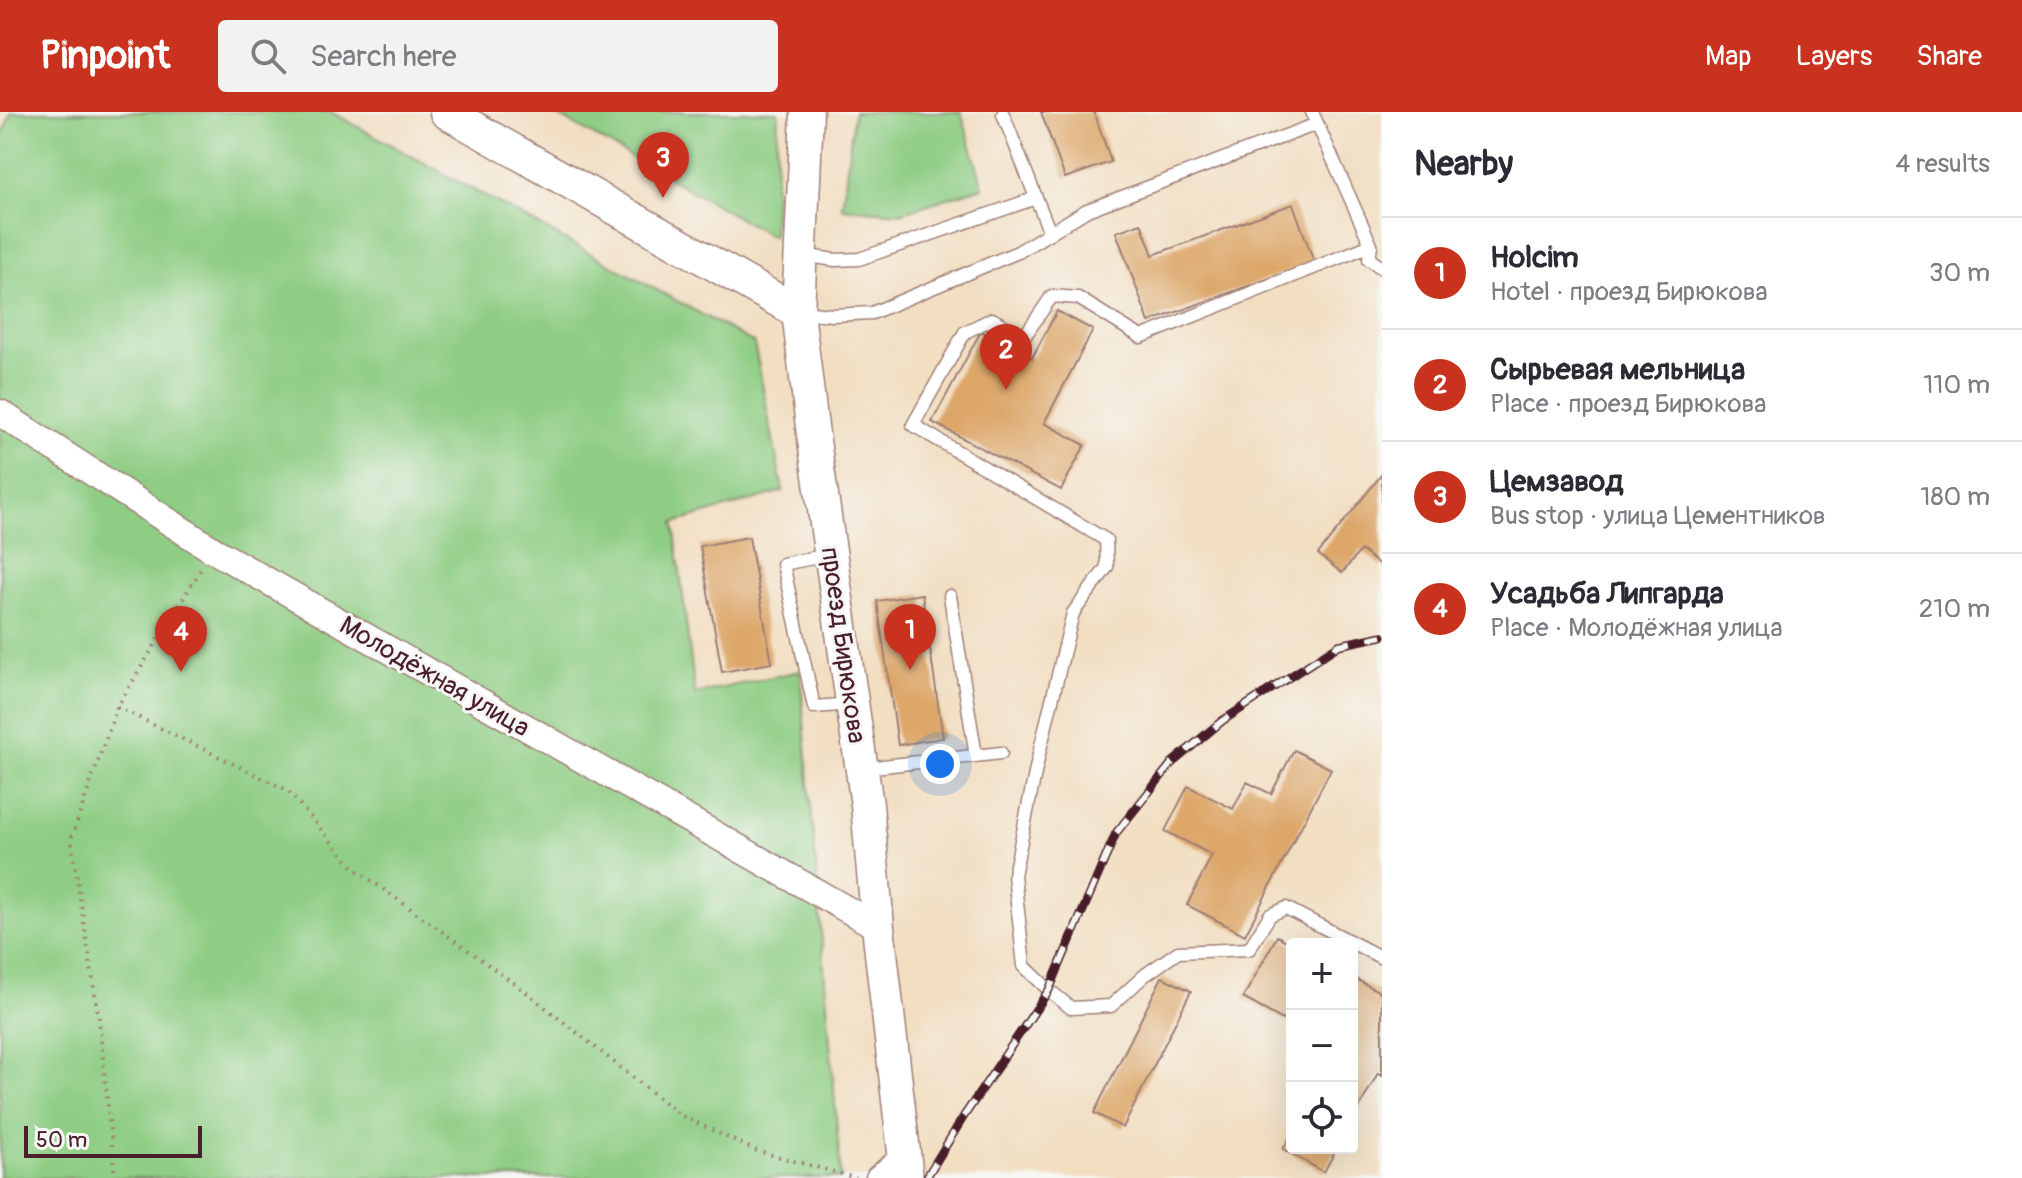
<!DOCTYPE html>
<meta charset="utf-8">
<style>
:root{--surface:#fff;--page:#f2f2f3;--text:#2b2b33;--muted:#7c7c81;--line:#e1e1e2;--accent:#c8321e}
body{margin:0;font-family:Pangolin,sans-serif;background:var(--page);color:var(--text)}
.controls{position:absolute;right:24px;bottom:24px;display:grid;overflow:hidden;border-radius:8px;box-shadow:0 8px 32px #0002}
.controls button{width:72px;height:72px;display:grid;place-items:center;padding:0;border:0;border-bottom:2px solid var(--line);background:var(--surface);color:var(--text);font:40px sans-serif}
.scale{position:absolute;left:24px;bottom:20px;width:178px;box-sizing:border-box;padding-left:8px;border:4px solid #4a1f2b;border-top:0;font-size:22px;line-height:28px;white-space:nowrap;color:#4a1f2b;-webkit-text-stroke:6px #f6f6f2;paint-order:stroke}
.you{position:absolute;left:940px;top:652px;width:28px;height:28px;margin:-20px;border:6px solid #fff;border-radius:50%;background:#1a73e8;box-shadow:0 0 0 12px #1a73e833}
.badge{display:grid;place-items:center;width:52px;height:52px;border-radius:50%;background:var(--accent);color:#fff;font-size:26px;font-weight:700}
.pin{position:absolute;translate:-50% -66px;filter:drop-shadow(0 2px 4px #0008)}
.pin::after{content:'';position:absolute;top:42px;width:28px;height:24px;background:inherit;clip-path:polygon(0 0,100% 0,50% 100%)}
.list{margin:0;padding:0;list-style:none}
h2{display:flex;justify-content:space-between;align-items:center;height:104px;margin:0;padding:0 32px;font-size:34px}
h2 small{font-size:26px;font-weight:400;color:var(--muted)}
.list li{display:grid;grid-template-columns:52px 1fr auto;gap:24px;align-items:center;box-sizing:border-box;height:112px;padding:0 32px;border-top:2px solid var(--line)}
.list b{display:block;font-size:30px;white-space:nowrap}
.list p{margin:0;font-size:26px;white-space:nowrap;color:var(--muted)}
.list em{font-size:26px;font-style:normal;color:var(--muted)}
.icon{flex:none;width:44px;height:44px;fill:none;stroke:currentColor;stroke-width:2;stroke-linecap:round;stroke-linejoin:round}
.map{position:relative;flex:none;width:1382px;height:1066px;overflow:hidden}
header{display:flex;align-items:center;gap:48px;box-sizing:border-box;height:112px;padding:0 40px;background:var(--accent);color:#fff}
header strong{font-size:38px}
nav{display:flex;gap:44px;margin-inline-start:auto;font-size:28px}
.search{width:560px;height:72px;background:var(--page);display:flex;align-items:center;gap:20px;box-sizing:border-box;padding:0 28px;border-radius:8px;color:var(--muted);font-size:30px}
main{display:flex}
aside{flex:1;background:var(--surface)}
.map>svg:first-child{display:block}
</style>
<header>
<strong>Pinpoint</strong>
<div class="search"><svg class="icon" aria-label="search" viewBox="0 0 24 24"><circle cx="10" cy="10" r="6"/><path d="M15 15l6 6"/></svg>Search here</div>
<nav><a>Map</a><a>Layers</a><a>Share</a></nav>
</header>
<main>
<div class="map">
<svg width="1382" height="1066" viewBox="0 0 1382 1066">
<rect width="100%" height="100%" fill="#f6f6f2"/>
<filter id="ink" filterUnits="userSpaceOnUse"><feTurbulence type="fractalNoise" baseFrequency=".0125" numOctaves="2"/><feDisplacementMap in="SourceGraphic" scale="16" xChannelSelector="R" yChannelSelector="G"/><feConvolveMatrix kernelMatrix="1 2 1 2 8 2 1 2 1" color-interpolation-filters="sRGB"/></filter>
<filter id="wash" filterUnits="userSpaceOnUse"><feTurbulence type="fractalNoise" baseFrequency=".006" numOctaves="4" result="noise"/><feDisplacementMap in="SourceGraphic" scale="32" xChannelSelector="R" yChannelSelector="G"/><feGaussianBlur stdDeviation="1.8" result="paint"/><feColorMatrix in="noise" values="0 0 0 0 0 0 0 0 0 0 0 0 0 0 0 0 0 1.4 0 .05"/><feComposite in="paint" operator="in"/></filter>
<g filter="url(#wash)">
<rect width="100%" height="100%" fill="#f2dec1"/>
<g fill="#8ecd83" stroke="#6c7657" stroke-width="2">
<polygon points="11,0 331,0 754,231 783,379 674,411 695,582 800,559 841,1066 0,1066 0,31"/>
<polygon points="552,0 778,0 773,125"/>
<polygon points="854,0 961,0 983,75 900,101 842,96"/>
</g>
<g id="blocks">
<g fill="#dda76a">
<polygon points="1041,0 1094,0 1111,50 1065,66"/>
<polygon points="1293,92 1314,150 1149,210 1116,120 1141,111 1153,143"/>
<polygon points="1057,199 1093,218 1044,311 1085,333 1061,378 932,310 981,219 1032,246"/>
<polygon points="1382,362 1382,455 1361,438 1342,461 1318,442"/>
<polygon points="749,425 772,551 722,560 700,434"/>
<polygon points="922,482 943,626 898,633 877,489"/>
<polygon points="1294,638 1331,657 1245,823 1187,793 1212,743 1165,719 1188,674 1233,697 1247,670 1271,682"/>
<polygon points="1277,824 1292,832 1292,913 1243,886"/>
<polygon points="1162,865 1191,879 1123,1016 1094,1001"/>
<polygon points="1352,865 1382,881 1382,963 1378,961 1352,1009"/>
<polygon points="1292,1021 1292,1036 1337,1036 1324,1060 1283,1037"/>
</g>
</g>
</g>
<g filter="url(#ink)">
<use href="#blocks" fill-opacity="0" stroke="#9e7e76" stroke-width="2"/>
<g fill="none" stroke-linecap="round" stroke-linejoin="round">
<g stroke="#9e7e76" stroke-width="15">
<g id="service">
<polyline points="1312,0 1371,133 1369,147 1382,156"/>
<polyline points="1003,2 1050,121"/>
<polyline points="1371,133 1141,225 1078,186 1052,184 1024,225 992,207 965,220 913,313 1106,428 1107,455 1073,501 1039,642 1014,763 1024,854 1049,878 1071,896 1111,894 1145,863 1178,840 1249,837 1270,803 1286,796 1382,846"/>
<polyline points="802,143 835,148 859,147 1036,86"/>
<polyline points="800,200 832,203 872,201 1018,140 1087,98 1317,12"/>
<polyline points="828,443 783,452 814,595 852,592"/>
<polyline points="950,484 976,644"/>
<polyline points="865,656 1001,641"/>
</g>
</g>
<g stroke="#9e7e76" stroke-width="29">
<g id="minor">
<polyline points="0,301 213,438 878,815"/>
<polyline points="879,1066 905,1045"/>
</g>
</g>
<g stroke="#9e7e76" stroke-width="35">
<g id="tertiary">
<polyline points="446,0 798,200"/>
<polyline points="807,0 798,200 812,315 867,693 878,815 907,1066"/>
</g>
</g>
<g stroke="#9e7e76" stroke-width="4" stroke-dasharray="2 6" stroke-linecap="butt">
<polyline points="117,595 287,678 354,756 526,880 680,1003 754,1038 856,1066"/>
<polyline points="115,1066 99,907 71,727 117,595 201,457"/>
</g>
<use href="#service" stroke="#fff" stroke-width="12"/>
<use href="#minor" stroke="#fff" stroke-width="26"/>
<use href="#tertiary" stroke="#fff" stroke-width="32"/>
<g stroke="#4a1f2b" stroke-width="9">
<polyline id="rail" points="926,1066 964,1004 1049,878 1116,721 1172,651 1222,609 1339,533 1382,524"/>
</g>
<use href="#rail" stroke="#f6f6f2" stroke-width="6" stroke-dasharray="18" stroke-linecap="butt"/>
</g>
</g>
<g text-anchor="middle" stroke-width="6" stroke-linejoin="round" paint-order="stroke">
<g font-size="26" fill="#4a1f2b" stroke="#f6f6f2">
<text transform="translate(844 533) rotate(82)" y="9">проезд Бирюкова</text>
<text transform="translate(435 564) rotate(30)" y="9">Молодёжная улица</text>
</g>
</g>
</svg>
<div class="controls">
<button>+</button>
<button>−</button>
<button><svg class="icon" aria-label="locate" viewBox="0 0 24 24"><circle cx="12" cy="12" r="6"/><path d="M12 2v4M12 18v4M2 12h4M18 12h4"/></svg></button>
</div>
<div class="scale">50 m</div>
<div class="you"></div>
<div class="pin badge" style="left:910px;top:558px">1</div>
<div class="pin badge" style="left:1006px;top:278px">2</div>
<div class="pin badge" style="left:663px;top:86px">3</div>
<div class="pin badge" style="left:181px;top:560px">4</div>
</div>
<aside>
<h2>Nearby<small>4 results</small></h2>
<ul class="list">
<li><span class="badge">1</span><div><b>Holcim</b><p>Hotel · проезд Бирюкова</p></div><em>30 m</em></li>
<li><span class="badge">2</span><div><b>Сырьевая мельница</b><p>Place · проезд Бирюкова</p></div><em>110 m</em></li>
<li><span class="badge">3</span><div><b>Цемзавод</b><p>Bus stop · улица Цементников</p></div><em>180 m</em></li>
<li><span class="badge">4</span><div><b>Усадьба Липгарда</b><p>Place · Молодёжная улица</p></div><em>210 m</em></li>
</ul>
</aside>
</main>
